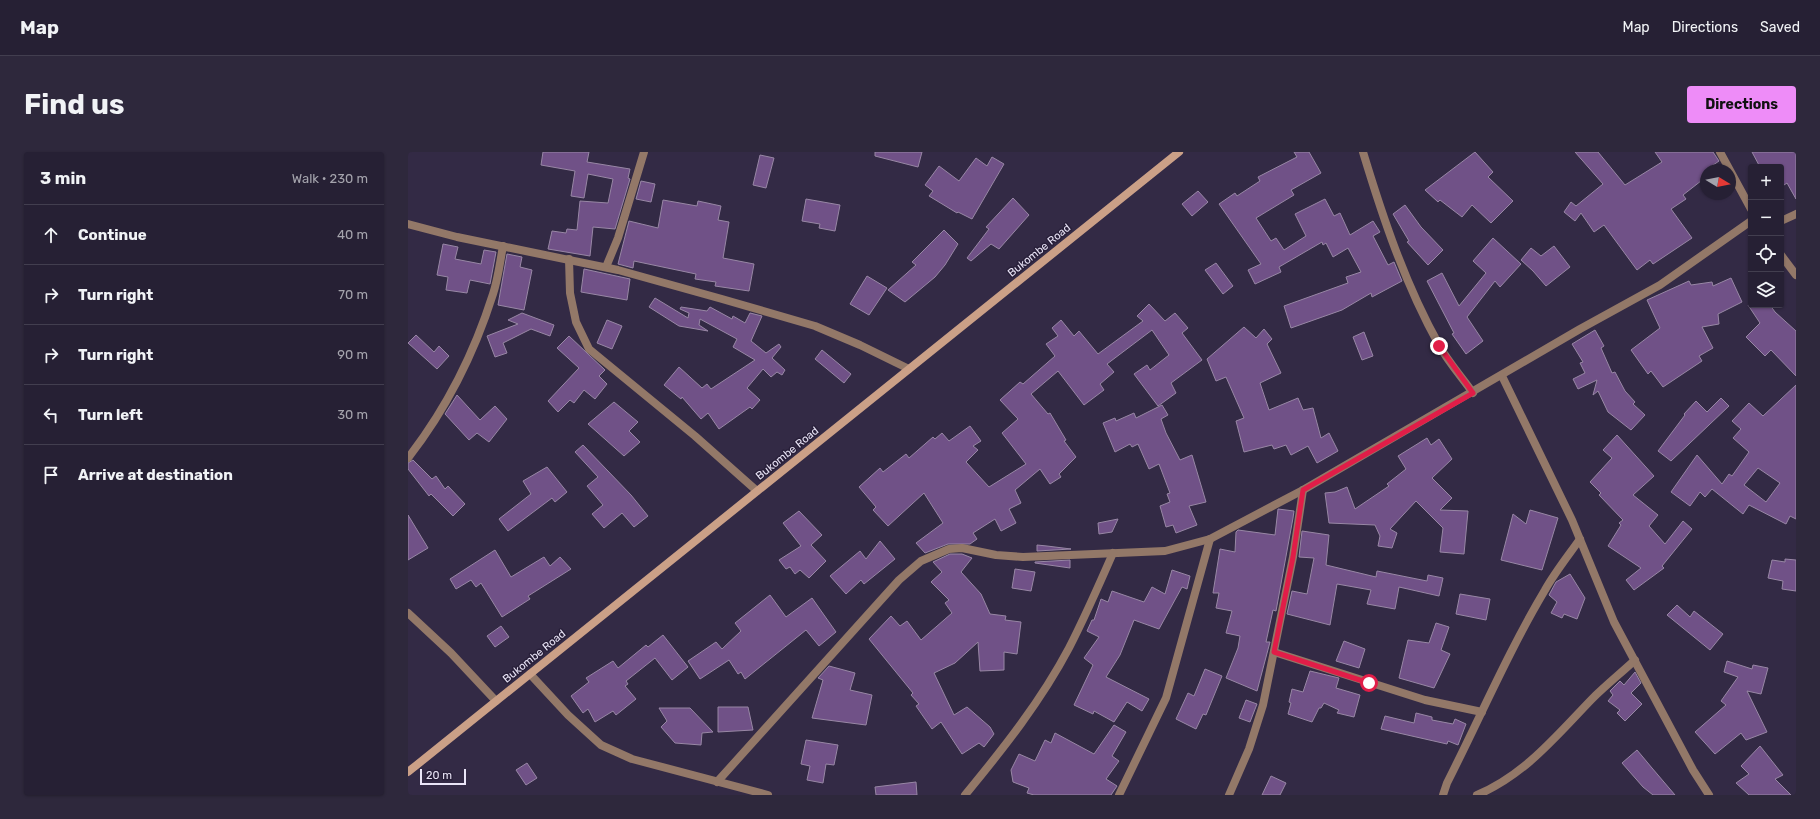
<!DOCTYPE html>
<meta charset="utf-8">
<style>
:root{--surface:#262034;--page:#2e283c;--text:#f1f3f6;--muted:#a4a3ac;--line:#423e4f;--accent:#ee8cf8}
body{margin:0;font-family:Rubik,sans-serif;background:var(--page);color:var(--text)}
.controls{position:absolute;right:12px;top:12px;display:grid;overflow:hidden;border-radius:4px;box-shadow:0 1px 3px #0004}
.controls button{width:36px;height:36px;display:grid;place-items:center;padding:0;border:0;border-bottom:1px solid var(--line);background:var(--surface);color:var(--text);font:20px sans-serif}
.compass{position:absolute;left:1292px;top:12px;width:36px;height:36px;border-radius:50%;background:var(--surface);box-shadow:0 1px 3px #0004;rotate:100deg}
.scale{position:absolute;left:12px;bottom:10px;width:46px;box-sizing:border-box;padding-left:4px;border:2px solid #eae5f7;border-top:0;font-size:11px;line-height:14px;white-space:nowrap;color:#eae5f7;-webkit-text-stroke:3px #29203a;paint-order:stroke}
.stop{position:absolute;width:12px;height:12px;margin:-9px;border:3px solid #e11d48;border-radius:50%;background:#fff}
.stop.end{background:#e11d48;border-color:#fff;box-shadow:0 1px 4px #0008}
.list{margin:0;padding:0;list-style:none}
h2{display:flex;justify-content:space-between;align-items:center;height:52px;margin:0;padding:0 16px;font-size:17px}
h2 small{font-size:13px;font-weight:400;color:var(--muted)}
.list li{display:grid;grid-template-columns:26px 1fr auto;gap:12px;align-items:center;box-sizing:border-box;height:60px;padding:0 16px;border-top:1px solid var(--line)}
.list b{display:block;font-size:15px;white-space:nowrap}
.list em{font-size:13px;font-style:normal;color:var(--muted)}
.icon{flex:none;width:22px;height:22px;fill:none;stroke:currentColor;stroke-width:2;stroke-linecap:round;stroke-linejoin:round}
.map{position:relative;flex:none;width:1388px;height:643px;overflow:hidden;border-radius:4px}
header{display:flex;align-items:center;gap:24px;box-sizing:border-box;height:56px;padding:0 20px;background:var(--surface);border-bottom:1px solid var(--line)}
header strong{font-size:19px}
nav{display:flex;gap:22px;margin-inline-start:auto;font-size:14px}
.intro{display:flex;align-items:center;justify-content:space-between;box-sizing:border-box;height:96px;padding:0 24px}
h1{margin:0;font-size:28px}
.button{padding:10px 18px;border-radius:4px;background:var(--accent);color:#111;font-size:14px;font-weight:700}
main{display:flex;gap:24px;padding:0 24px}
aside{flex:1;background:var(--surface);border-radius:4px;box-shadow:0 1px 3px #0004}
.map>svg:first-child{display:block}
</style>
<header>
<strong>Map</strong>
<nav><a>Map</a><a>Directions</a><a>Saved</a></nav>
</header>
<div class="intro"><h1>Find us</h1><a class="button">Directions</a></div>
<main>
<aside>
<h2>3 min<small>Walk · 230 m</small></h2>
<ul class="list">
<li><svg class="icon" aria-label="ahead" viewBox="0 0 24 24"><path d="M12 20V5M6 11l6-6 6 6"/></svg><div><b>Continue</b></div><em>40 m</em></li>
<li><svg class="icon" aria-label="right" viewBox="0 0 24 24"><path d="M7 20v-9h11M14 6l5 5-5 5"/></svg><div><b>Turn right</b></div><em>70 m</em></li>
<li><svg class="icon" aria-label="right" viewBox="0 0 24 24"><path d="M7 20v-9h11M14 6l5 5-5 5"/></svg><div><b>Turn right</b></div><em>90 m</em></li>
<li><svg class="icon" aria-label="left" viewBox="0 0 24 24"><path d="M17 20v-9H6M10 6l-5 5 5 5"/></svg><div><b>Turn left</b></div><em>30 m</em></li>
<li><svg class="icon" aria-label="arrive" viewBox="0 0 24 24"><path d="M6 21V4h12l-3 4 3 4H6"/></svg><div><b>Arrive at destination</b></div></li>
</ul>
</aside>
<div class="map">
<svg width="1388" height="643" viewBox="0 0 1388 643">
<rect width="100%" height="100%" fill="#332a45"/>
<g fill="#705187" stroke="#9887a5" fill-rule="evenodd">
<polygon points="135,0 181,0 179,10 222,17 220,26 222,27 207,77 185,75 182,104 140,97 144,79 158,81 159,77 169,78 172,49 200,51 205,27 180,22 176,46 163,44 167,19 133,13"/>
<polygon points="467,0 514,0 510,15 467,4"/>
<polygon points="886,0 901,0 913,21 883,38 886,43 848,66 863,89 868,86 876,98 898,84 887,62 917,47 926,64 932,61 942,83 965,69 972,80 965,84 980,113 986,110 994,129 964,145 963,141 934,158 883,176 876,154 940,131 938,125 953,120 940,96 925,105 918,91 915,93 914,90 871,115 873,120 847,132 840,118 853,112 811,52 827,41 829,44 852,29 850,25 889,5"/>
<polygon points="1067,0 1085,20 1080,25 1105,49 1083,71 1064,53 1054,65 1032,48 1030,50 1017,38"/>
<polygon points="1167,0 1190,0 1217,33 1254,10 1247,0 1305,0 1311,9 1298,18 1298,25 1275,43 1278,47 1263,57 1284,86 1245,112 1242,108 1229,118 1196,73 1186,80 1173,61 1167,69 1156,60 1163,50 1168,54 1195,32"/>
<polygon points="1344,0 1388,0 1388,47 1379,31 1373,35 1373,15 1352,15"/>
<polygon points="352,3 366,6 358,36 345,33"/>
<polygon points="584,5 596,12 564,67 550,60 549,61 521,44 525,39 517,33 531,14 551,29 568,6 579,14"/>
<polygon points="233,29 247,32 243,50 228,47"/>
<polygon points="790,39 800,50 784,64 774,52"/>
<polygon points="605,46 621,63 591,97 583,92 563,109 559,106 581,77 578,75"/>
<polygon points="398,47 432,53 427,79 411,76 412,72 394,69"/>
<polygon points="255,48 289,54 290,49 313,54 310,68 321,70 315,106 346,112 341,139 307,134 308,130 287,127 288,122 226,109 225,116 210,112 221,69 250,76"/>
<polygon points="997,53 1013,75 1035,98 1020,113 999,90 1001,89 985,62"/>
<polygon points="536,78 550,92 537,113 527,125 497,150 480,138 508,113 504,110"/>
<polygon points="1085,86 1113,112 1092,135 1087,129 1059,165 1075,189 1058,202 1044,182 1046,181 1019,129 1034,121 1051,154 1078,121 1065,109"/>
<polygon points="35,92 50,95 47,107 73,112 76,98 88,100 82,132 62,128 59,141 38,138 40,125 29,123"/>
<polygon points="1146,94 1162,115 1138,134 1125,119 1113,108 1123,96 1133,104"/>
<polygon points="99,102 114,105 112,115 124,118 116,158 90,153"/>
<polygon points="808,111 825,134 815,142 797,118"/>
<polygon points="176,117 222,127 219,148 173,140"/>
<polygon points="459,124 479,136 461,163 442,152"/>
<polygon points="1323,126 1334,150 1310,162 1311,172 1294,175 1305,196 1291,204 1294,209 1255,235 1243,219 1240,222 1223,198 1252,176 1239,148 1281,129 1283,133 1304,130 1305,134"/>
<polygon points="247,146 280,166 281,161 272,157 273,155 299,159 302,155 324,167 325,164 337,171 342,161 354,164 343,189 358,201 371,192 373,195 364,206 377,218 374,223 369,220 363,225 355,217 339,236 352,248 344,257 342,255 311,277 300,261 293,267 274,245 273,247 256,233 271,215 294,236 299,232 303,237 347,208 325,195 329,187 292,167 291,173 300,179 271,174 241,155"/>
<polygon points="741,152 757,169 767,161 780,176 774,181 794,208 763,231 768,241 750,254 726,222 739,213 742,218 761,203 744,178 699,212 706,220 692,232 696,238 676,253 650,219 623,242 640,262 642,261 658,288 656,289 668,305 651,322 653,325 642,332 632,317 607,338 613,351 601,357 608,371 593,379 587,367 565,381 569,387 562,392 540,392 517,401 508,391 535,371 516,341 480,374 465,358 468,355 451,335 472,316 475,320 498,302 501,306 525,285 527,287 534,281 541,289 562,274 573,289 565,294 570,298 558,310 581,335 618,312 594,281 610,267 592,248 612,230 615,232 647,204 638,192 650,184 644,176 653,168 666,184 671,179 690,202 735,169 729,164"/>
<polygon points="1340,153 1362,153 1367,160 1388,179 1388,224 1363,198 1357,204 1338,185 1352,171"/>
<polygon points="114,161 146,173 142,184 123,177 95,191 99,201 87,205 79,184 110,172 100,168"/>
<polygon points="199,168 214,174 204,197 189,191"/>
<polygon points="836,175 848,186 856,177 864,187 859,192 873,221 852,231 861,258 890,246 895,258 905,256 913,286 921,281 930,299 909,311 900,294 883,303 878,293 866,297 864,293 836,300 828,269 836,266 818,225 808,229 799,207"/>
<polygon points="1187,178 1196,194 1193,196 1204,221 1207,220 1217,239 1227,250 1225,252 1237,263 1223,278 1200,260 1190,239 1185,243 1189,228 1170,237 1165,227 1177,221 1172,211 1175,210 1164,192"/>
<polygon points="956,180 965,204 954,208 945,185"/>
<polygon points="8,183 26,200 31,194 41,204 29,217 0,191"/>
<polygon points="161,184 197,218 191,224 199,232 187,247 176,238 166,251 162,248 150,260 140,249 171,216 149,196"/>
<polygon points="414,198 443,222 436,231 407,207"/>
<path d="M1388,233V367L1382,364L1378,372L1341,353L1335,362L1304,337L1297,345L1292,340L1282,354L1263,340L1289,303L1314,332L1321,322L1324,324L1341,300L1325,286L1333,277L1324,269L1341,251L1355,264ZM1350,316L1372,331L1358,350L1336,333Z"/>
<polygon points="49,243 72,268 87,254 99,267 81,290 69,281 61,288 37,262"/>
<polygon points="1313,246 1321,254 1263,309 1250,299 1277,263 1276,262 1288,249 1299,260"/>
<polygon points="206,250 230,270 221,279 232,290 216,304 180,272"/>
<polygon points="754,253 760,263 753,267 758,281 772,308 784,303 798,350 781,354 789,373 768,381 765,373 758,375 752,354 762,350 759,342 762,341 751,312 741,317 730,292 724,295 722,292 707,300 695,271 707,266 708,269 726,261 728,266"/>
<polygon points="1209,283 1246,324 1225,343 1250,363 1241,374 1257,392 1275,369 1284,377 1254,414 1256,416 1226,438 1218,428 1233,416 1200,394 1213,373 1211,371 1215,368 1191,343 1193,341 1182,330 1204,306 1195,298"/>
<polygon points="1019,286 1023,293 1031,287 1044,307 1024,326 1044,346 1032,358 1060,359 1056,402 1032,400 1035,376 1008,349 982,377 989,381 984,396 970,394 972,384 967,373 921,371 917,341 927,340 939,335 947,357 981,334 979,332 998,317 990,304"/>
<polygon points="175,293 223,343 240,364 226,375 214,361 196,376 184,362 195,353 179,334 190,325 167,300"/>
<polygon points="5,308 24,327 28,324 37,337 40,334 57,352 45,364 23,342 21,344 0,317 0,311"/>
<polygon points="139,315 159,340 147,350 144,346 100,379 91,367 123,342 115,329"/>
<polygon points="870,357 886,359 885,366 868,459 865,458 858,490 862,490 849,539 818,526 830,496 832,484 818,481 824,459 808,456 811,441 805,441 812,397 827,400 828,380 830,378 867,383"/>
<polygon points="1122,358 1150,366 1134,418 1093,408 1105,362 1118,372"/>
<polygon points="391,359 414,383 403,393 418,409 401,426 392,418 387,422 382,415 378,417 371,408 393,394 375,371"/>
<polygon points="0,363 20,396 0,408"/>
<polygon points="710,367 704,380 691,382 690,371"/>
<polygon points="894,379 921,383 918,413 968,425 969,419 1019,429 1020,423 1035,426 1031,444 991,435 987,457 959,452 963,438 929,432 922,473 879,462 884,439 899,442 906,406 891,405"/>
<polygon points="472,389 487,407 456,432 453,428 438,442 422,424 452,399 458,407"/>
<polygon points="629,393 639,394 663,397 629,399"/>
<polygon points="87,398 103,425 136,405 142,414 152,405 163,417 120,444 122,447 94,465 73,431 68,435 63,428 48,437 42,427"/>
<polygon points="542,402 554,402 564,406 553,420 573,442 582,462 598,464 597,468 613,470 609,502 596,500 596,518 572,519 570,490 547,511 526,521 546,563 559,555 582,575 586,582 576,595 571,591 554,602 533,570 524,577 508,554 511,552 503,543 505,541 461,487 483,464 492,474 499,469 513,488 544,461 537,451 541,448 523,430 534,420 525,410"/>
<polygon points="1377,407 1388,408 1388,439 1374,437 1375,429 1360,426 1364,408 1377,410"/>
<polygon points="662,408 662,416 627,411 627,410"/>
<polygon points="607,417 627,420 623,439 604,436"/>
<polygon points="764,418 782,424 779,437 774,435 751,477 726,468 712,503 698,525 741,547 734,559 719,550 706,570 686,559 685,562 666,553 685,513 676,506 691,485 679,479 684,468 686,468 693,447 700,450 704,439 736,450 744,435 757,442"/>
<polygon points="1162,422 1177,446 1169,467 1156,462 1154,466 1143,461 1149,450 1141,443 1148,430"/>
<polygon points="1052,442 1082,447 1078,468 1048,462"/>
<polygon points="362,443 378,465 404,446 428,480 411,494 398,478 337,527 333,520 330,522 321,508 292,527 280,509 308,490 314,497 333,479 327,471"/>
<polygon points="1269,453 1282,465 1286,459 1315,482 1302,498 1259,463"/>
<polygon points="1028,471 1041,475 1033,498 1042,502 1026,536 991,526 1000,488 1021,491"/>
<polygon points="93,474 101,485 87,495 79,484"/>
<polygon points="255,483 280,515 264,528 247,506 218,529 220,532 217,534 228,547 208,563 205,559 187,570 180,557 175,561 163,544 181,530 178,526 205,509 210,516 238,493 240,495"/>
<polygon points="936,489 957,497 951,516 928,509"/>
<polygon points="1319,509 1344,517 1345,513 1360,516 1353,542 1339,539 1359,580 1338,588 1333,581 1307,602 1287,580 1318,553 1313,549 1330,525 1316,520"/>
<polygon points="421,514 447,521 442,538 464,543 458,573 404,566 415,528 410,526"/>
<polygon points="797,517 814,524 798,563 795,562 788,577 768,567 780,541 786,544"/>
<polygon points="902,519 931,526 928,536 952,543 946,565 929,561 931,558 916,551 913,556 911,556 904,570 880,562 883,551 881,550 884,537 895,540"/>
<polygon points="1227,520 1233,531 1223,541 1234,552 1217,569 1209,561 1212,558 1200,549 1205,543 1202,539 1212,529 1216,533"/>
<polygon points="838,548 849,552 842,570 831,566"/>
<polygon points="310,555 340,555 345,578 310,580"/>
<polygon points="251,556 282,556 305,580 294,581 293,593 267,591 253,575 259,569"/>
<polygon points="1008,561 1024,565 1024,568 1045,572 1047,567 1058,572 1050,593 1040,589 1039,592 973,577 977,564 1006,571"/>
<polygon points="706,573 718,580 704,604 711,609 698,627 709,634 703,643 626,643 619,641 621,636 605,630 603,618 611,602 627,609 637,588 643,591 647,581 686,602"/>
<polygon points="398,588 430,593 426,613 418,612 415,631 399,628 402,614 393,612"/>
<polygon points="1352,594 1375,623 1367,627 1383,643 1341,643 1328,631 1341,622 1333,614"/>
<polygon points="1229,598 1244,616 1267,643 1245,643 1235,635 1214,611"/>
<polygon points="119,611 129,626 118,633 108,618"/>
<polygon points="863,624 878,631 872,643 854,643"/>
<polygon points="508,630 509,643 468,643 467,635"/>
</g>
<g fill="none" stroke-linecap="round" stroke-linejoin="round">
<g stroke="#937868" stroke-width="8">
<path d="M955,0C975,66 997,132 1031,193C1040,210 1054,225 1065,241"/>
<polyline points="1312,0 1343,57"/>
<polyline points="1373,69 1388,62"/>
<polyline points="0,72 49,85 210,118 314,147 407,174 452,193 501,217"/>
<polyline points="1373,103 1388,123"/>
<polyline points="161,107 162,141 168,170 181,197 287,284 349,339"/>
<polyline points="198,115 210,86 236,0"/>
<polyline points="1094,224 1164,368 1206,470 1285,618 1301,643"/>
<path d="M0,306C39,256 66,202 85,142C90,127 92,110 95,94"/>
<polyline points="0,461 43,501 88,549"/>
<polyline points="866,500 1017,548 1074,560"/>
<polyline points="122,522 160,563 193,593 224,607 360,643"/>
<polyline points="309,630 491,428 513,409 541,397 554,396 588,403 615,405 757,399 802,387 895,338 1172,177 1252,133 1343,69"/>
<path d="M557,643C595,597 633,549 661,496C677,465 691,433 705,401"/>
<polyline points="711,643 758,546 802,387"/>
<polyline points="821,643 841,597 855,553 885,405 895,338"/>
<path d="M1035,643L1039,631C1072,566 1100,500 1137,438C1147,420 1160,404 1172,387"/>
<path d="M1069,643C1117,623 1149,583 1184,547C1197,534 1213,521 1227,508"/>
</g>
<polyline stroke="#cba087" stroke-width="8" points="0,620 771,0"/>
</g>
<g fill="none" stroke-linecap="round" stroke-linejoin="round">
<polyline stroke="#e11d48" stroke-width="5" points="961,531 866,500 885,405 895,338 1065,241 1031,194"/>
</g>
<g text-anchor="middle" stroke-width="3" stroke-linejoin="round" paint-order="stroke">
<g font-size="11" fill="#eae5f7" stroke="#29203a">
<text transform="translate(631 98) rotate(-39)" y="4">Bukombe Road</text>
<text transform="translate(379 301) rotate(-39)" y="4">Bukombe Road</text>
<text transform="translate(126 504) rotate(-39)" y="4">Bukombe Road</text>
</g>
</g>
</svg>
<div class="controls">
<button>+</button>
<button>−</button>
<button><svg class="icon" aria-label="locate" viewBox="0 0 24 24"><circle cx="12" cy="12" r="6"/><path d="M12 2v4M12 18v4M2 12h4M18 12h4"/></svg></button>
<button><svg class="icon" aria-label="layers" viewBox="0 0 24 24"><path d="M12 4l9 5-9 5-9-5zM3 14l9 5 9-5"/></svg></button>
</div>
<svg class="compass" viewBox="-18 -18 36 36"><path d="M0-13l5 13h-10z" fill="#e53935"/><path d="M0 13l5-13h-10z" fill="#a4a3ac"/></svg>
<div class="scale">20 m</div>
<div class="stop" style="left:961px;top:531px"></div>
<div class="stop end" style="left:1031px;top:194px"></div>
</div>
</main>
